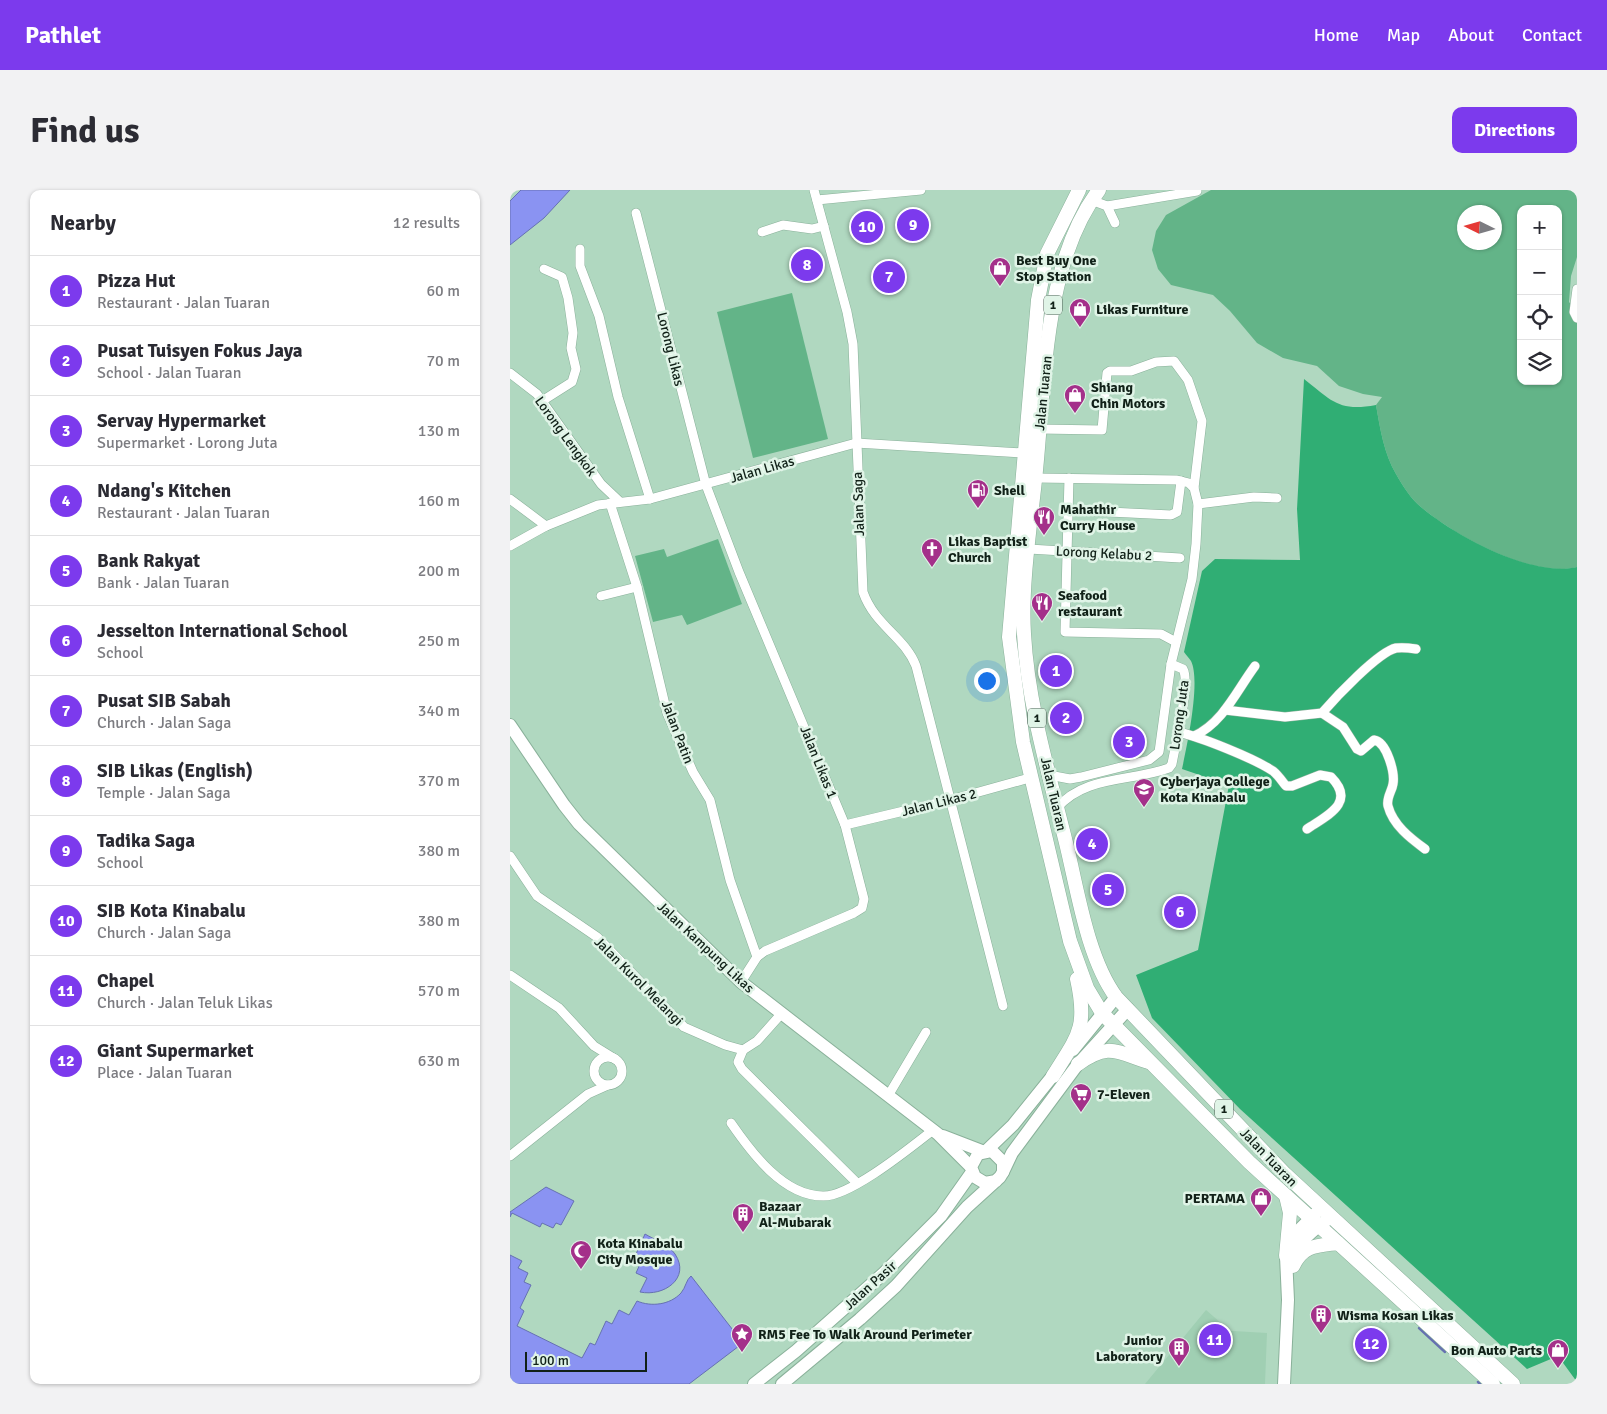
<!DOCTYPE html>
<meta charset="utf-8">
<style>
:root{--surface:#fff;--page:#f2f2f3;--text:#2b2b33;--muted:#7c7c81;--line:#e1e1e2;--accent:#7c3aed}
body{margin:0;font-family:Signika,sans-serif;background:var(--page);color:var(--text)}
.controls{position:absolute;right:15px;top:15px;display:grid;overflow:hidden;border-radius:10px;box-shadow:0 1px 4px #0004}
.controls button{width:45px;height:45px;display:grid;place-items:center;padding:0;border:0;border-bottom:1px solid var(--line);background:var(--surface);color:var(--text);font:25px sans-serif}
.compass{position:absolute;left:947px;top:15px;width:45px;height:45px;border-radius:50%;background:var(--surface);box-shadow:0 1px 4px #0004;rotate:275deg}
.scale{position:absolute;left:15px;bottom:12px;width:122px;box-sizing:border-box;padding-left:5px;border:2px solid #112118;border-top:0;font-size:14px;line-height:18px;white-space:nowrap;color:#112118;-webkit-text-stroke:4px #e0f4e7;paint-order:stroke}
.you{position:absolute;left:476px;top:490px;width:18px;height:18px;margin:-12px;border:4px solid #fff;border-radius:50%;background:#1a73e8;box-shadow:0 0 0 8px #1a73e833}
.badge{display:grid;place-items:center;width:32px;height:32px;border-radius:50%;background:var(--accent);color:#fff;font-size:16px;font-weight:700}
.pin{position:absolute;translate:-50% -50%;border:2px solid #fff;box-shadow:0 1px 5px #0006}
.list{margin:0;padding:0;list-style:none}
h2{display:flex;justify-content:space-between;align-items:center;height:65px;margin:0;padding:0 20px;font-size:21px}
h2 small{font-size:16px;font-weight:400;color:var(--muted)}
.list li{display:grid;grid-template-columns:32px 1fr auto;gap:15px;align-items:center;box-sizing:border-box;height:70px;padding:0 20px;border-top:1px solid var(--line)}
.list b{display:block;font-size:19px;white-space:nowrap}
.list p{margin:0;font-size:16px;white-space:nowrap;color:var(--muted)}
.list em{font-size:16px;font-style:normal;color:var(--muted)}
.icon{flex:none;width:28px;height:28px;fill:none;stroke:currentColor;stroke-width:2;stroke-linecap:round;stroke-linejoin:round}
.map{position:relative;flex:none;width:1067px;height:1194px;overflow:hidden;border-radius:10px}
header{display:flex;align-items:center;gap:30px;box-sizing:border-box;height:70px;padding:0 25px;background:var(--accent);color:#fff}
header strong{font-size:24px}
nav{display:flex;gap:28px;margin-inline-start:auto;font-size:18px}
.intro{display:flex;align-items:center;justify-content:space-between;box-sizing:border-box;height:120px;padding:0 30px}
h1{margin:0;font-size:35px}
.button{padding:12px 22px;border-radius:10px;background:var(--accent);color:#fff;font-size:18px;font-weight:700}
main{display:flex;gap:30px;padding:0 30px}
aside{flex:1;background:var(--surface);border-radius:10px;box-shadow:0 1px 4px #0004}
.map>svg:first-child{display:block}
</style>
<header>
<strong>Pathlet</strong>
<nav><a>Home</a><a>Map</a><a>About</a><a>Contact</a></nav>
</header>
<div class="intro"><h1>Find us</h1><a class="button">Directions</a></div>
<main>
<aside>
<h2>Nearby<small>12 results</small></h2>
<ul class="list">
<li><span class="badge">1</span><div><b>Pizza Hut</b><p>Restaurant · Jalan Tuaran</p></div><em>60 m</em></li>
<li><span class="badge">2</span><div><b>Pusat Tuisyen Fokus Jaya</b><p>School · Jalan Tuaran</p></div><em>70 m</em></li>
<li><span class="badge">3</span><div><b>Servay Hypermarket</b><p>Supermarket · Lorong Juta</p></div><em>130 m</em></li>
<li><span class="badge">4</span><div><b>Ndang's Kitchen</b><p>Restaurant · Jalan Tuaran</p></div><em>160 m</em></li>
<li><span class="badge">5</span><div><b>Bank Rakyat</b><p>Bank · Jalan Tuaran</p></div><em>200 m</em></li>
<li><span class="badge">6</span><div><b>Jesselton International School</b><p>School</p></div><em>250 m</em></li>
<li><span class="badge">7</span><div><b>Pusat SIB Sabah</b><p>Church · Jalan Saga</p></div><em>340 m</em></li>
<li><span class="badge">8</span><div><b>SIB Likas (English)</b><p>Temple · Jalan Saga</p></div><em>370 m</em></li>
<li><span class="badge">9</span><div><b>Tadika Saga</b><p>School</p></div><em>380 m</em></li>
<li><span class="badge">10</span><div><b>SIB Kota Kinabalu</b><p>Church · Jalan Saga</p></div><em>380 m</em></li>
<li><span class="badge">11</span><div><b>Chapel</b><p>Church · Jalan Teluk Likas</p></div><em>570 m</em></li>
<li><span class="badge">12</span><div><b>Giant Supermarket</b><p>Place · Jalan Tuaran</p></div><em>630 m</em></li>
</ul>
</aside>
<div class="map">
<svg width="1067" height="1194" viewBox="0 0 1067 1194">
<rect width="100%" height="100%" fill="#b0d8c0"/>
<polygon fill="#a0cfb3" points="696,1120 711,1133 707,1140 757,1143 755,1194 635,1194"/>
<g fill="#63b488" fill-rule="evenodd">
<path d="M701,0H1067V67L1061,86L1059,112L1067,121V377C1023,389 945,346 911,317C902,310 892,295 886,284C874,264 870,238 866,215L872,207L853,204L829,196L807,176L773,168L747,153L720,121L703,105L661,95L648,79L642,60L646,41L656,25ZM1011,19H1048V191H1011ZM954,22H984V52H954Z"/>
<polygon points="282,103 318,249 243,268 207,122"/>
<polygon points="208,349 232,414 177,435 172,425 143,432 125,366 154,359 157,367"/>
</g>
<path fill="#30ae74" d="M794,189C822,211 829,222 866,215C870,238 874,264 886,284C892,295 902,310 911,317C945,346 1023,388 1067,377V1192L1048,1166L1017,1179L730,919L642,828L626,785L688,760L719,595L672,579C677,556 691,491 681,471C679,468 676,465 674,462L692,381L705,369L790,370L787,319Z"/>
<g fill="#8a93f2" stroke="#6671b1">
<polygon points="11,0 60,0 34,28 0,55 0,11"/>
<polygon points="36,997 64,1011 51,1035 46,1033 43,1038 32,1033 30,1037 2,1023 0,1027 0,1022"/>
<path d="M135,1044C145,1050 158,1054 165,1064C181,1088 154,1107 130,1102L137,1088L126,1083L130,1074L125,1071L128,1066L126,1064Z"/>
<path d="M0,1065L12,1071L8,1078L18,1083L14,1092L21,1095L10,1118L14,1121L7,1136L72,1168L80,1153L85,1155L96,1131L102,1134L109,1120L119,1125L127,1111C141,1117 160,1115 171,1103C176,1097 176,1090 181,1086L233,1153L179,1194H0Z"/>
</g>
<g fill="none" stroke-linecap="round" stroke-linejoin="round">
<g stroke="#6671b1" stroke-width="2.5">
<polyline points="909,1138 935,1162"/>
<polyline points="968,1192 970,1194"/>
</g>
<g stroke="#8ab19a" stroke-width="10">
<g id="street">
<path d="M304,0L337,122L343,154L353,402C365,436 395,447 406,476L493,816"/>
<polyline points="307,10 411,0"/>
<polyline points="581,10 597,16 605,33"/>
<polyline points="597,16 687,1"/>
<polyline points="126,23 196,295 229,382 335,635 354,709 352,718 344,723 255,761 247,767 231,792"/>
<polyline points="252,42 273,35 302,39 314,36"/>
<polyline points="70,59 70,76 89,126 108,207 140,309"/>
<polyline points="1067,99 1064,122 1067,128"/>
<polyline points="0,183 27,204 91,294 110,312"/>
<polyline points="32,211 62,192 66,179 61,158 63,143 58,108 52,87 34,79"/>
<polyline points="529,239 592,240 597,183 600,181 621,181 646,172 664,171 678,190 692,231 684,298"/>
<polyline points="526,288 667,290 679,293 684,298 688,314 686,354 682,389 661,474 649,562 639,570 571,587 560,589 539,585"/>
<polyline points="559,288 555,442 651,444 666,452"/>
<polyline points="0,309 36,336"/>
<polyline points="100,313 127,397 157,523 183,582 200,610 220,690 247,767"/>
<polyline points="688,314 744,307 767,308"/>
<polyline points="558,320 661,325 667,322 671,291"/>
<polyline points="0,356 36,336 88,315 140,309 346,253 514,263"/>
<polyline points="519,359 670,368"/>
<polyline points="91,406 127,397"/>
<path d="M715,520L775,527L812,523C825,508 868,462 886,458C893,457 900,458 906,459"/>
<path d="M812,523L833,537L847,559L851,561L864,550C877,552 885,583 883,594C882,601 876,608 878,616C883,635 900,648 915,659"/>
<path d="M668,542C691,547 743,568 763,581C768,585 772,591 776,596H782L810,585L821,587C847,613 816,626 797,639"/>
<path d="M684,546C713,533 727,500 745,476"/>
<path d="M547,618C575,585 621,592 659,578L662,574C665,556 681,493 673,479L661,474"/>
<polyline points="335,635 440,610 523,587"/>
<polyline points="0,666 27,706 87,747 174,837 215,855 233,860 247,851 272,823"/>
<polyline points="0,785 49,818 84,856 105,869"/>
<polyline points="233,860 228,872 232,879 347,993"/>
<circle cx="98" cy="881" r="14"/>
<polyline points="378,906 416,842"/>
<path d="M221,933C241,962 273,1006 313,1006C340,1007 401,957 423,940"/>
<polyline points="0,966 78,904 98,895"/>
</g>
</g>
<g stroke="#8ab19a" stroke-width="14">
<g id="secondary">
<polyline points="0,535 54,615 69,634 231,792 428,944 461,977"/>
<polyline points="563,860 606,807"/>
<polyline points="433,946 472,961"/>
<polyline points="477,960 503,935 549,878"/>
<polyline points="493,982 502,963 568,874 618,819"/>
<path d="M783,1074C786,1052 804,1039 821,1027"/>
<polyline points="244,1194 286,1161 374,1083 431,1026 462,982"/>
<polyline points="272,1194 350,1129 386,1096 457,1017 490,987 493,982 493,972 482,961 468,964 461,977 465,987 475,993 486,991"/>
<polyline points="774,1194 778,1110 776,1066 783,1046 811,1018"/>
</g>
</g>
<g stroke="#8ab19a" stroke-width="15">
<g id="primary">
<polyline points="569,0 537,64 528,110 499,447 513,552 560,751 577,798 592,823 739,972 983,1194"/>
<path d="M589,0C532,75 535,199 525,290C520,338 511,396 514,444C518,516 540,587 557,657C568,703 578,769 606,807L775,984L1003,1194"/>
<path d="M568,874C599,852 606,862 639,872"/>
<path d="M543,886C568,846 578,838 567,789"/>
<polyline points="776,1006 780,1023 776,1066"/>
<path d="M783,1076C793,1055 806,1056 828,1053"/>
</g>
</g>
<use href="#street" stroke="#fff" stroke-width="9"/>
<use href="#secondary" stroke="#fff" stroke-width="12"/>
<use href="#primary" stroke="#fff" stroke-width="14"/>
</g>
<defs>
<g id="shop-pin" transform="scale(1.125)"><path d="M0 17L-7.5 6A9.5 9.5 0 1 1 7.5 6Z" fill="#a4308a" stroke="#e0f4e7"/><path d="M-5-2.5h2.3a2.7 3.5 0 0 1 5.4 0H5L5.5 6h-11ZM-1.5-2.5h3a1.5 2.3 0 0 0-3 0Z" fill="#fff"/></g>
<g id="fuel-pin" transform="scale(1.125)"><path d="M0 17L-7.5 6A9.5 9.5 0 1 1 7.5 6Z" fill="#a4308a" stroke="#e0f4e7"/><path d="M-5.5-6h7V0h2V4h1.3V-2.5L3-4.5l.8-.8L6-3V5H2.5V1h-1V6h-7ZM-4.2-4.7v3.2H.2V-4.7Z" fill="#fff"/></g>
<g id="restaurant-pin" transform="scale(1.125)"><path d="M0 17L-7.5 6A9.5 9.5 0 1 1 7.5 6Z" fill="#a4308a" stroke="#e0f4e7"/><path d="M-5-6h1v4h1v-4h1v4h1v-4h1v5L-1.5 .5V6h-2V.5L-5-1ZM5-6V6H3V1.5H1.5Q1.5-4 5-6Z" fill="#fff"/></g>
<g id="church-pin" transform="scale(1.125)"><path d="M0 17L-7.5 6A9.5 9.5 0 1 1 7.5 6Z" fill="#a4308a" stroke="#e0f4e7"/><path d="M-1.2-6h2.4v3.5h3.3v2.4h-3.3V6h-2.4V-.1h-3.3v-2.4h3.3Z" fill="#fff"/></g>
<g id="university-pin" transform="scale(1.125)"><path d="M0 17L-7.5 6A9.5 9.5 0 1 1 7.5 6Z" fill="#a4308a" stroke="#e0f4e7"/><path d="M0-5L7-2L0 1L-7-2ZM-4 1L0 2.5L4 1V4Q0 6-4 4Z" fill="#fff"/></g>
<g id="supermarket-pin" transform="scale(1.125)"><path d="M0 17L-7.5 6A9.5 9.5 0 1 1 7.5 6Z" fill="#a4308a" stroke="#e0f4e7"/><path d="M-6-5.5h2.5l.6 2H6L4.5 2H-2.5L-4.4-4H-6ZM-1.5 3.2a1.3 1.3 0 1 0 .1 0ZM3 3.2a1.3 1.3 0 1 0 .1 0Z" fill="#fff"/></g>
<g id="building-pin" transform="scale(1.125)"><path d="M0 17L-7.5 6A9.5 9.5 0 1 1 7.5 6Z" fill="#a4308a" stroke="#e0f4e7"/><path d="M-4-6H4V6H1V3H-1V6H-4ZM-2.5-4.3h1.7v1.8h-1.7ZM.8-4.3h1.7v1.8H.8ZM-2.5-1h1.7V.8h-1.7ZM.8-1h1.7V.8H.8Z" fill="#fff"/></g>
<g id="mosque-pin" transform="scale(1.125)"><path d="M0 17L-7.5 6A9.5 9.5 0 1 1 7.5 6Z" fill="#a4308a" stroke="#e0f4e7"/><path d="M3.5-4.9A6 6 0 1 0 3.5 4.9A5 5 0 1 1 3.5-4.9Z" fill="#fff"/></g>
<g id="sight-pin" transform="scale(1.125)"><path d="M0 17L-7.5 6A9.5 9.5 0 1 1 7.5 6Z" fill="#a4308a" stroke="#e0f4e7"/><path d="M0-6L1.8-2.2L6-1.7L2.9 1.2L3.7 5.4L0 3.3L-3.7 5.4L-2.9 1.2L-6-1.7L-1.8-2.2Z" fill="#fff"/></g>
</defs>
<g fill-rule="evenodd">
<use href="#shop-pin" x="490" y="78"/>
<use href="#shop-pin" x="570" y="119"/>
<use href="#shop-pin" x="565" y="205"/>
<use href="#fuel-pin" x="468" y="300"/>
<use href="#restaurant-pin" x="534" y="327"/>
<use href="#church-pin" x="422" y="359"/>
<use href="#restaurant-pin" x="532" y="413"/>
<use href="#university-pin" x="634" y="599"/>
<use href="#supermarket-pin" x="571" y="904"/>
<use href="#shop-pin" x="751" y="1008"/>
<use href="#building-pin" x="233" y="1024"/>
<use href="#mosque-pin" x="71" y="1061"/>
<use href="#building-pin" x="811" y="1125"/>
<use href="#sight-pin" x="232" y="1144"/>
<use href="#building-pin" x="669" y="1158"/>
<use href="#shop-pin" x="1048" y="1160"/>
</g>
<g text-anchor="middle" stroke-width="5" stroke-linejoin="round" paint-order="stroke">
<g fill="#e0f4e7" stroke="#4f6056" stroke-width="1">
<rect x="534" y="105.5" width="18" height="19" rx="4"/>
<rect x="518" y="518.5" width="18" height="19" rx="4"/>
<rect x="705" y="909.5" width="18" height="19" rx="4"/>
</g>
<g font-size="12" font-weight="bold" fill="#112118">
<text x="543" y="119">1</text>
<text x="527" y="532">1</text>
<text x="714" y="923">1</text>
</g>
<g font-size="14" font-weight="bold" fill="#112118" stroke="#e0f4e7" text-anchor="start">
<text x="506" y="75">Best Buy One<tspan x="506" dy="16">Stop Station</tspan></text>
<text x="586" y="124">Likas Furniture</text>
<text x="581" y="202">Shiang<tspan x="581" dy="16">Chin Motors</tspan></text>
<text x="484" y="305">Shell</text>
<text x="550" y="324">Mahathir<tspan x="550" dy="16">Curry House</tspan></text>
<text x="438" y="356">Likas Baptist<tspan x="438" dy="16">Church</tspan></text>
<text x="548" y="410">Seafood<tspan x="548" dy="16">restaurant</tspan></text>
<text x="650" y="596">Cyberjaya College<tspan x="650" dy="16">Kota Kinabalu</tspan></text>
<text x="587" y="909">7-Eleven</text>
<text x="735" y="1013" text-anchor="end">PERTAMA</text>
<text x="249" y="1021">Bazaar<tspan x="249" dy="16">Al-Mubarak</tspan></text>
<text x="87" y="1058">Kota Kinabalu<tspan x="87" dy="16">City Mosque</tspan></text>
<text x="827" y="1130">Wisma Kosan Likas</text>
<text x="248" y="1149">RM5 Fee To Walk Around Perimeter</text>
<text x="653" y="1155" text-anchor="end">Junior<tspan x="653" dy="16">Laboratory</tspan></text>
<text x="1032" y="1165" text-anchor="end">Bon Auto Parts</text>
</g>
<g font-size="14" fill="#112118" stroke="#e0f4e7">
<text transform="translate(161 159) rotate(76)" y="5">Lorong Likas</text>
<text transform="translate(533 203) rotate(-84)" y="5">Jalan Tuaran</text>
<text transform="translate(56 246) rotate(54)" y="5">Lorong Lengkok</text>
<text transform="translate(252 279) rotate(-16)" y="5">Jalan Likas</text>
<text transform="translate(348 314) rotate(-92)" y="5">Jalan Saga</text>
<text transform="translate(594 363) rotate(3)" y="5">Lorong Kelabu 2</text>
<text transform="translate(669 525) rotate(-82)" y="5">Lorong Juta</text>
<text transform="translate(168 542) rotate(69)" y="5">Jalan Patin</text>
<text transform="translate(309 572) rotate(68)" y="5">Jalan Likas 1</text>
<text transform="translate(544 604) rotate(77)" y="5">Jalan Tuaran</text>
<text transform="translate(429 612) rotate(-14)" y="5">Jalan Likas 2</text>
<text transform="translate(196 757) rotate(43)" y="5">Jalan Kampung Likas</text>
<text transform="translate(129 791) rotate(45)" y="5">Jalan Kurol Melangi</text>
<text transform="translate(759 967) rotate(46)" y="5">Jalan Tuaran</text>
<text transform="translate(360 1095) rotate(-42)" y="5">Jalan Pasir</text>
</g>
</g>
</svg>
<div class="controls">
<button>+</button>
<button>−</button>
<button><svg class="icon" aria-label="locate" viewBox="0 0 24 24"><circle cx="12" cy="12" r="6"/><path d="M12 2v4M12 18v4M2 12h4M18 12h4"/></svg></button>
<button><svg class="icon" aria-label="layers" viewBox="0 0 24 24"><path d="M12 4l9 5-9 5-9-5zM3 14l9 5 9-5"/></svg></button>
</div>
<svg class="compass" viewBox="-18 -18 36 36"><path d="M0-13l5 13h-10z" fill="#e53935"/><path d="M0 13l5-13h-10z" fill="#7c7c81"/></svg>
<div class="scale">100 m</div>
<div class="you"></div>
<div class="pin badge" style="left:546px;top:481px">1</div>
<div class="pin badge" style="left:556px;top:528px">2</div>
<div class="pin badge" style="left:619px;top:552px">3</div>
<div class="pin badge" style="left:582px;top:654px">4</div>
<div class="pin badge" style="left:598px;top:700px">5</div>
<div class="pin badge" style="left:670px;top:722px">6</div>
<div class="pin badge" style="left:379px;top:87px">7</div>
<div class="pin badge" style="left:297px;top:75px">8</div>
<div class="pin badge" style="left:403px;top:35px">9</div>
<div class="pin badge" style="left:357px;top:37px">10</div>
<div class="pin badge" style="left:705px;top:1150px">11</div>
<div class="pin badge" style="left:861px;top:1154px">12</div>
</div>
</main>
